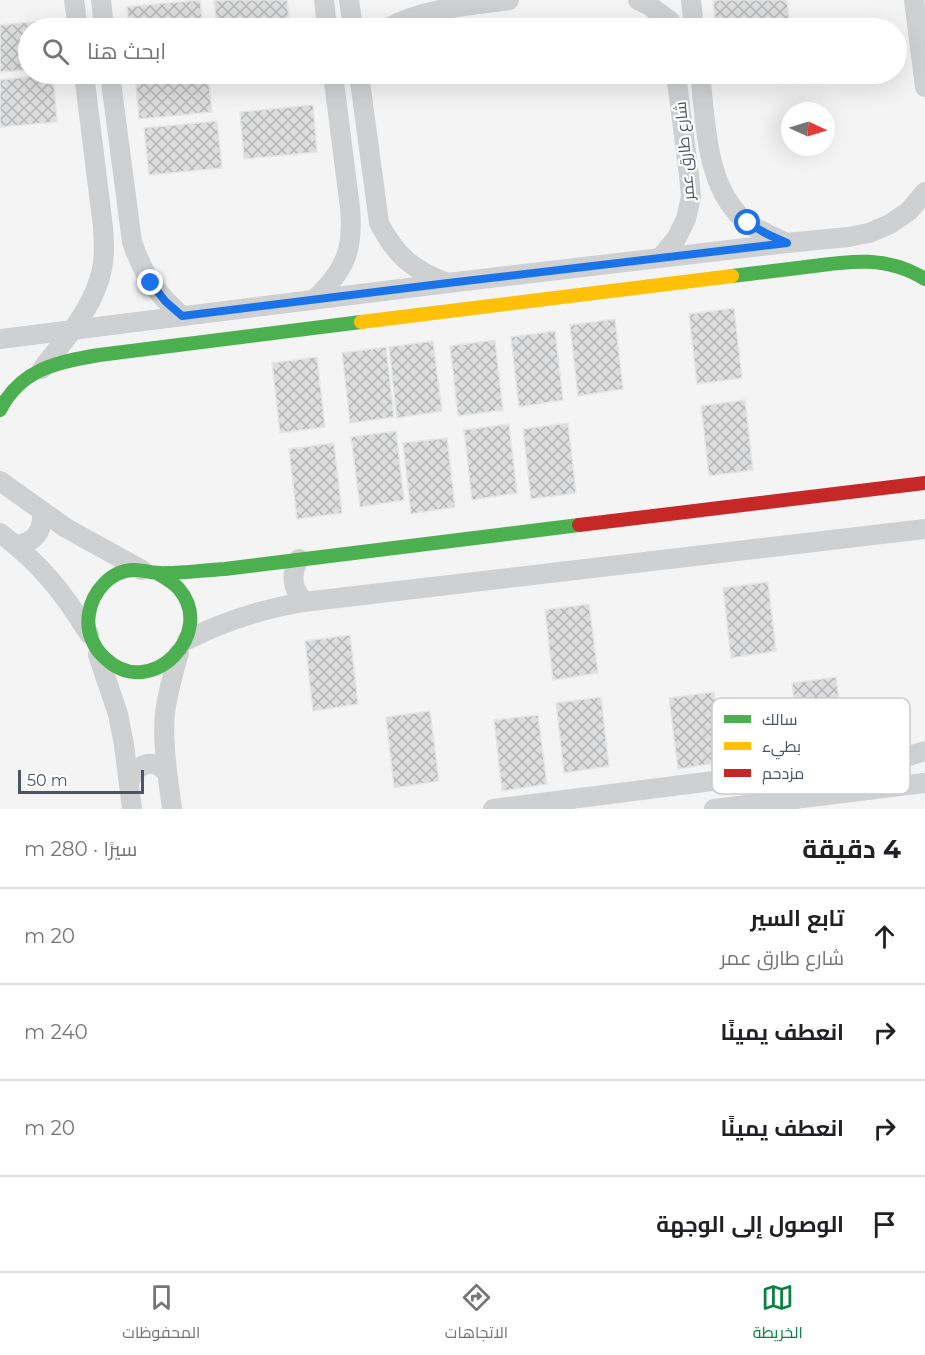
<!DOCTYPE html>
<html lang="ar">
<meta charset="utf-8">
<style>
:root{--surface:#fff;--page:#f2f2f2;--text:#202124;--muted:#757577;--line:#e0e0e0;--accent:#0b8043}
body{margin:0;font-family:Montserrat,Cairo,sans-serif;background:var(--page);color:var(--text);direction:rtl}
.compass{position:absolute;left:781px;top:102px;width:54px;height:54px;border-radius:50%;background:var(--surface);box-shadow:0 6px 24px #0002;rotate:94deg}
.scale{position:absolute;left:18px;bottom:15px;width:126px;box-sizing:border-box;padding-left:6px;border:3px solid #4a5661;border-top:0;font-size:16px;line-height:21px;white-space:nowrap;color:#4a5661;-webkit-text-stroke:4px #fff;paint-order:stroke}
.stop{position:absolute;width:18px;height:18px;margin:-14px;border:4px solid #1a73e8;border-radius:50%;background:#fff}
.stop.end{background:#1a73e8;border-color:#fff;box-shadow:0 2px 6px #0008}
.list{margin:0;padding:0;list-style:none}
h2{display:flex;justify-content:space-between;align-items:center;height:78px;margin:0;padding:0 24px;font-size:26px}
h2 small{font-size:20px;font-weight:400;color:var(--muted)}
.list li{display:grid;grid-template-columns:39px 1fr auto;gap:18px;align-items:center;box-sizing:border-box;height:96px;padding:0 24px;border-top:2px solid var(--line)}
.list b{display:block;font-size:22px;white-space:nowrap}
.list p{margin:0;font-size:20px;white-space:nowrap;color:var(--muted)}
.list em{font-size:20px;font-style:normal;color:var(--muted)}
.icon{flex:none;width:33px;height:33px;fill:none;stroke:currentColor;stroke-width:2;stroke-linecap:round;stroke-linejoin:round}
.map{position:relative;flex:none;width:925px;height:809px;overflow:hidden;direction:ltr}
.search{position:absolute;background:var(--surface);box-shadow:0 6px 24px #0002;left:18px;right:18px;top:18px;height:66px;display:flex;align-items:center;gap:15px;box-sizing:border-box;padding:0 21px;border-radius:33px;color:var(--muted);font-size:22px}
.sheet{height:462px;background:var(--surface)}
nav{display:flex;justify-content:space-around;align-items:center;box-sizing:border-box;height:84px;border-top:2px solid var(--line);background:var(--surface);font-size:16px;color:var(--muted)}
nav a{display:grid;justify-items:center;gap:3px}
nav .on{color:var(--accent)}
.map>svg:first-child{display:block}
</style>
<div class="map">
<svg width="925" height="809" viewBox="0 0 925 809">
<defs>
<pattern id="building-cross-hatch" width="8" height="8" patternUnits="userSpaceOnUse" patternTransform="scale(1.5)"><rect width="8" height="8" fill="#ddddde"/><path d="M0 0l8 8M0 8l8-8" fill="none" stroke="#b5b6b7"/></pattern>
</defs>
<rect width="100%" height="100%" fill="#f4f4f4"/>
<g fill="url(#building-cross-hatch)" stroke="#e5e6e7" stroke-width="1.5">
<polygon points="200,0 203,28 129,28 127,7"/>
<polygon points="229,0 287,0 290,28 217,28 214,1"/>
<polygon points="713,0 787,0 790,28 716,28"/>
<polygon points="42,21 43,28 28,28 28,70 0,72 0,25"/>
<polygon points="53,74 57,122 0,127 0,80"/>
<polygon points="135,74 208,74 212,112 139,119"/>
<polygon points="313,105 317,152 244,159 240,112"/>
<polygon points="217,121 222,168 149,175 144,128"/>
<polygon points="734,308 742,378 697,384 689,314"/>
<polygon points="615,319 623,389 578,396 570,325"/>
<polygon points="555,331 563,400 519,407 511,337"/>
<polygon points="495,340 503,410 458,416 450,346"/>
<polygon points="433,341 442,411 397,418 389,347"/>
<polygon points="386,347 394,417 350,423 342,353"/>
<polygon points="317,357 325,427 280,433 272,363"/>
<polygon points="745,400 753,470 709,476 701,406"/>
<polygon points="568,423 576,493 531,499 523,429"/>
<polygon points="509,424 517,493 472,500 464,430"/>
<polygon points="396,431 404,500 360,507 351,437"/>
<polygon points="447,438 455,507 411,514 403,443"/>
<polygon points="334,443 342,513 297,519 289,449"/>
<polygon points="768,582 776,651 731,658 723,588"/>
<polygon points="589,604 598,673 553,680 545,610"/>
<polygon points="350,635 358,704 313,711 305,641"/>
<polygon points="836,677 845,747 800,753 792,683"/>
<polygon points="714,692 722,762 678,769 669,698"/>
<polygon points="601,697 609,766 564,773 556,703"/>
<polygon points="430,711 439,781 394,788 386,717"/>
<polygon points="538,715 547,784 502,791 494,720"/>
</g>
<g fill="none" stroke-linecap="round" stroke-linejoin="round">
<g stroke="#ced0d2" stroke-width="20">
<polyline points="74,0 78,28"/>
<polyline points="101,0 104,28"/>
<polyline points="324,0 327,28"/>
<polyline points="349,0 353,28"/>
<polyline points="638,0 650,6 670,21"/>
<polyline points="691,0 694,28"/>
<polyline points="914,0 925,87"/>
<path d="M388,28C423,8 469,6 509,0"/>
<path d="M110,74L132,242C144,276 156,293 182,316"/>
<path d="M359,74L379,223C395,254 412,270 445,282"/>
<path d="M700,74C706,123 705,191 749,224C761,232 774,237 787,243"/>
<polyline points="661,257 676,239 686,219 691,197 689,175 676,74"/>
<path d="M315,299C345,270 354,250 350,208L333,74"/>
<polyline points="0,339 448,283 787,243 848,237 869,233 890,224 909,211 925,192"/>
<path d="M42,369C66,338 94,308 102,269C105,255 104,241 103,227L84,74"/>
<polyline points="0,481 66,528 142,570"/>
<path d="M0,533C40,563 63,592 89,634"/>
<path d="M16,545C35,542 43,532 42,512"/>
<path d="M299,559C290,575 292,588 304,602"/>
<path d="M187,640C224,621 262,609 304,602L925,529"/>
<polyline points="98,655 118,714 124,745 132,809"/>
<path d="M129,783C136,764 153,756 167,773"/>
<path d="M172,809C168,777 162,744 165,712C168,692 173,673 179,653"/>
<polyline points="493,809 909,756 925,751"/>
<polyline points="714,809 925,783"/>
</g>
<g stroke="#4caf50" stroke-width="14">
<path d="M732,276C757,273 781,270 806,267C849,261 886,255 925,279"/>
<path d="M0,410C21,369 57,362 99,355L361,322"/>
<path d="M157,573C165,578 173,582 179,589C217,633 151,701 106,659C93,648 86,631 89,614C92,592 111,570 134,570C145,570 155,574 166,573C185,573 205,570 225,569L579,525"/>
</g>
<polyline stroke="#ffc107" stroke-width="14" points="361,322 732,276"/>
<polyline stroke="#c62828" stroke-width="14" points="579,525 925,483"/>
</g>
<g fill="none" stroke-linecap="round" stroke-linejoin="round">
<polyline stroke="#1a73e8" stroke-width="8" points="151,283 165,301 182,316 448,283 787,243 767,234 748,223"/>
</g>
<g text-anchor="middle" stroke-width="4.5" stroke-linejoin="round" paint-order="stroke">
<g font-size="16" fill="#4a5661" stroke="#fff">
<text transform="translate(684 151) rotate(-95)" y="6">شارع طارق عمر</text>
</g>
</g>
<rect x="712" y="698" width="198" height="96" rx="9" fill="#fff" stroke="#c9ccd0" stroke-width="1.5"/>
<rect x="724" y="715" width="27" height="8" fill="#4caf50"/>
<rect x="724" y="742" width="27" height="8" fill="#ffc107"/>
<rect x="724" y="769" width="27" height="8" fill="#c62828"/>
<g font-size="16" fill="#4a5661">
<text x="762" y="725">سالك</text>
<text x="762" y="752">بطيء</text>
<text x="762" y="779">مزدحم</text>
</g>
</svg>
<svg class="compass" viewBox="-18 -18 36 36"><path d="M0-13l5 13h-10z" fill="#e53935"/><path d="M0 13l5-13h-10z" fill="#757577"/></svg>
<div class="scale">50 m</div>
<div class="stop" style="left:748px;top:223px"></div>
<div class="stop end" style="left:151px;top:283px"></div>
<div class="search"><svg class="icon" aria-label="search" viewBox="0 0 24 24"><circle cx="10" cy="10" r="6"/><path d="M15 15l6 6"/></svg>ابحث هنا</div>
</div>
<section class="sheet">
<h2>4 دقيقة<small>سيرًا · 280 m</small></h2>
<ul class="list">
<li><svg class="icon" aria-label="ahead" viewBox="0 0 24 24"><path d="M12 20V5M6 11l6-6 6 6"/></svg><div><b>تابع السير</b><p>شارع طارق عمر</p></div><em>20 m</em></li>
<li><svg class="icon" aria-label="right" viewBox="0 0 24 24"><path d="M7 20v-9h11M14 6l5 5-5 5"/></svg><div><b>انعطف يمينًا</b></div><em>240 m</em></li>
<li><svg class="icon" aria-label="right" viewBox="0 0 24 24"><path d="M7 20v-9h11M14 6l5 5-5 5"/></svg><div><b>انعطف يمينًا</b></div><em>20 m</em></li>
<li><svg class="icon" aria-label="arrive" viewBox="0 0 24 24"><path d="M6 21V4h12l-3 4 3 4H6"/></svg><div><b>الوصول إلى الوجهة</b></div></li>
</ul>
</section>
<nav>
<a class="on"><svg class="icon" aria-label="map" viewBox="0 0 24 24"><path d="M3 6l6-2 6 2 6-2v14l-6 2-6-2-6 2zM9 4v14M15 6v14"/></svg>الخريطة</a>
<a><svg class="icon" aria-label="directions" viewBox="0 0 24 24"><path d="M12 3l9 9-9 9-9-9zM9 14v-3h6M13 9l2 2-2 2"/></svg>الاتجاهات</a>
<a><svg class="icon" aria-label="saved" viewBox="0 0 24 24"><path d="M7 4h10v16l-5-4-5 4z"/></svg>المحفوظات</a>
</nav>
